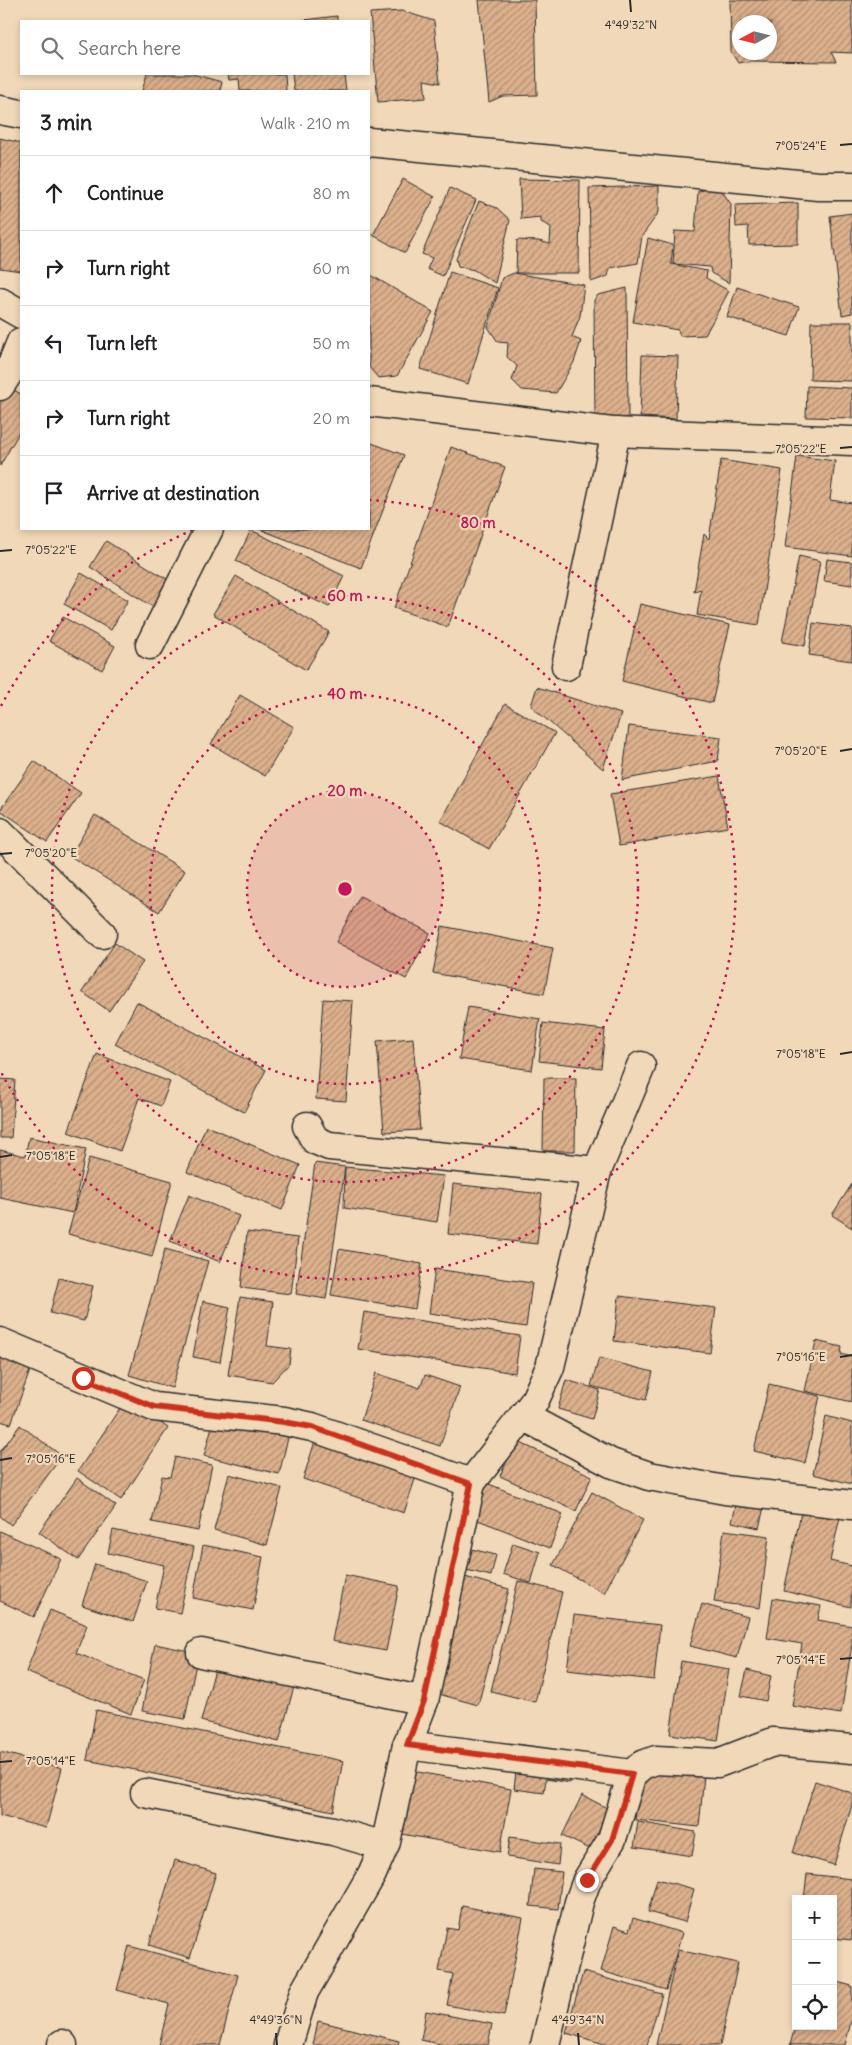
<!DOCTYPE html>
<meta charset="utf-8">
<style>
:root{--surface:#fff;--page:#f2f2f2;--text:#202124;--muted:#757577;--line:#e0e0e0}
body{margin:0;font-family:Delius,sans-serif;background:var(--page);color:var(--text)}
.controls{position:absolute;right:15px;bottom:15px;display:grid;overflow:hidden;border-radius:0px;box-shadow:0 2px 8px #0003}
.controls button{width:45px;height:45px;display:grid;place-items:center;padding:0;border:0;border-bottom:1px solid var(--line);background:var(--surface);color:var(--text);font:25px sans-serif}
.compass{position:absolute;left:732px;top:15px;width:45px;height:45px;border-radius:50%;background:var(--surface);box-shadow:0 2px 8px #0003;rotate:263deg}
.stop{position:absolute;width:15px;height:15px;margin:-11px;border:4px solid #c8321e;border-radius:50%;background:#fff}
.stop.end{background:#c8321e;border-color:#fff;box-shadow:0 1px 5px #0008}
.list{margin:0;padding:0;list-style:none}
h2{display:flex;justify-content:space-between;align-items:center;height:65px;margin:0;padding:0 20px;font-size:21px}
h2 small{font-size:16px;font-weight:400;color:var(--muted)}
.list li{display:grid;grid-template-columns:32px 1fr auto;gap:15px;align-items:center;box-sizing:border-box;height:75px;padding:0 20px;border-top:1px solid var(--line)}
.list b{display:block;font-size:19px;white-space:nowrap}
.list em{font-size:16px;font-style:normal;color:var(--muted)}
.icon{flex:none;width:28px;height:28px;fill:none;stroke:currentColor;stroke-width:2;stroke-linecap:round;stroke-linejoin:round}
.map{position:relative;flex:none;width:852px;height:2045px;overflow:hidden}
.search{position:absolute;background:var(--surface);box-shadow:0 2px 8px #0003;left:20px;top:20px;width:350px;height:55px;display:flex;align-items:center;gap:12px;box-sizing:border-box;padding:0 18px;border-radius:0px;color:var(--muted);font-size:19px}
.panel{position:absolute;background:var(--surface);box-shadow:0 2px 8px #0003;left:20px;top:90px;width:350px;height:440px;border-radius:0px}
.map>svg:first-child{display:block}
</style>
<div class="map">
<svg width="852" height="2045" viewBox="0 0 852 2045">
<defs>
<pattern id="building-hatch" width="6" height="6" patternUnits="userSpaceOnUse" patternTransform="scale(1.25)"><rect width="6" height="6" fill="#dcb08c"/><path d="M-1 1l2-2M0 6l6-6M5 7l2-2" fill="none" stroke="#b38f73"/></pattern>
</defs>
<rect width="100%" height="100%" fill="#f1d8b9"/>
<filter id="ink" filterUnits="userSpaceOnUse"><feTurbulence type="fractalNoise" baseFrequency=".02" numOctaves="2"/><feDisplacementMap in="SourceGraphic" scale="10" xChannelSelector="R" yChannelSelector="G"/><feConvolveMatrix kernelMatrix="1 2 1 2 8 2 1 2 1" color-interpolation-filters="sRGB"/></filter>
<g filter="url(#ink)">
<g fill="url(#building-hatch)" stroke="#2b2b2b" fill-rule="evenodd">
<polygon points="479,0 535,0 537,95 503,96 489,102"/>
<path d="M730,0H852V53L831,52L836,62L749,61L738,63L731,52ZM740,22H770V52H740Z"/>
<polygon points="402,11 434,21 440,83 424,80 426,98 378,102 370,13"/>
<polygon points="337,16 337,21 296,21"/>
<polygon points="147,74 192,74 222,82 220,91 142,91"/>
<polygon points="228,74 285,74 286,91 240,91 239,79 229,80"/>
<polygon points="292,74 344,74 346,91 294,91"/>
<polygon points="0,138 21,143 21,271 0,268"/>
<polygon points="403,179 435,197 405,253 373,235"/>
<polygon points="519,179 580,180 579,273 516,273 517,240 539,241 550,244 551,227 541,222 541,217 521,219"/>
<polygon points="659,186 659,212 642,236 638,263 610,268 608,276 591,282 589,188"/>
<polygon points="719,187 731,204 729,283 711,273 710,267 673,264 675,231 695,232 698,191"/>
<polygon points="450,188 476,200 443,276 427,269 432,258 422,254"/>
<polygon points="479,201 497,208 510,220 495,283 474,270 458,266 456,259"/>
<polygon points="798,203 798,244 749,245 748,226 736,227 735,205"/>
<polygon points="852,213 852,313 842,315 830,216"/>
<polygon points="648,238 673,245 671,264 707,271 706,278 729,291 705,335 680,336 678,330 633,322"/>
<polygon points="450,272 498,288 468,384 420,369"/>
<polygon points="514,273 584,285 580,316 572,337 581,341 574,362 556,393 522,390 512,380 517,366 507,357 508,343 498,342 488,327 502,278"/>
<polygon points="371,275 433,312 397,376 378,378 369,367 369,279"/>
<polygon points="737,287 799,307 789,336 727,317"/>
<polygon points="627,288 628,420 595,421 594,300 598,295"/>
<polygon points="811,322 852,322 852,381 810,380"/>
<polygon points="642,355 678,356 676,419 640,417"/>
<polygon points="807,386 852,388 852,418 806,417"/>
<polygon points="8,387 21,394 21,429 0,466 0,400"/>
<polygon points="369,442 404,455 361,568 259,529 369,529"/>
<polygon points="451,447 505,467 448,627 394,608"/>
<polygon points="797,456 835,461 830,500 852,503 852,556 785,547"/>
<polygon points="721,460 782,470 759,625 697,615 701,590 694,592 704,534 709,539"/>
<polygon points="251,530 344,576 329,607 236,561"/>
<polygon points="106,541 170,581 153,607 90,567"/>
<polygon points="799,556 820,561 805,646 782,642"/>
<polygon points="827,559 852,562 852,585 824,581"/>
<polygon points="81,573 128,600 111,630 64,604"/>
<polygon points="236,576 329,632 306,670 213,614"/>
<polygon points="640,604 730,625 712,703 622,681"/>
<polygon points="63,617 115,646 102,670 49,641"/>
<polygon points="813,623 852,628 852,661 809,655"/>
<polygon points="537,687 621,714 603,769 531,706"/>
<polygon points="240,695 294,727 265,776 211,744"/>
<polygon points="505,704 555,733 489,849 440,821"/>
<polygon points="629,726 721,737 718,761 622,780"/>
<polygon points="34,761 81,793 47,842 0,810"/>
<polygon points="719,776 728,827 619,846 610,794"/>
<polygon points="95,815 185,871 159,912 70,856"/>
<polygon points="360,896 430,933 406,979 336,942"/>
<polygon points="442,926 553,948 544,994 433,973"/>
<polygon points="115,943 143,962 109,1011 82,992"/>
<polygon points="323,999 353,1001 346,1101 316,1099"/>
<polygon points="137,1002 266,1070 244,1112 115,1044"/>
<polygon points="468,1007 540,1019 532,1070 459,1059"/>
<polygon points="543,1023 605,1030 601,1068 539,1061"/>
<polygon points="413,1038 420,1130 384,1132 377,1041"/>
<polygon points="97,1054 170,1082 161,1106 139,1098 120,1151 68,1132"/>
<polygon points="544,1078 576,1078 575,1151 543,1151"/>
<polygon points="0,1079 15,1080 11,1138 0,1138"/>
<polygon points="206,1126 300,1165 282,1210 187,1172"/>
<polygon points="29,1137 86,1149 73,1213 0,1198 0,1150 25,1156"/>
<polygon points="89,1158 172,1181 152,1257 68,1234"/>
<polygon points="315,1163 345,1167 326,1299 296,1294"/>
<polygon points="345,1167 444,1176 437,1222 344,1208"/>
<polygon points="453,1184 542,1194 537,1244 448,1234"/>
<polygon points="852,1184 852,1228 832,1215"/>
<polygon points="189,1195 239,1216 220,1262 170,1241"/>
<polygon points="247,1232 298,1238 291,1294 241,1288"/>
<polygon points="165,1249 208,1261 172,1388 129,1375"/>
<polygon points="339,1249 422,1264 415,1309 331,1295"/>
<polygon points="435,1269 532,1283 526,1327 429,1313"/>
<polygon points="59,1278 93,1286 84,1321 50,1313"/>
<polygon points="619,1296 716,1308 710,1353 614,1341"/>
<polygon points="240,1297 273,1302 267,1346 291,1349 289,1364 272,1382 228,1375"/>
<polygon points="203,1301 230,1307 220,1362 193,1357"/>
<polygon points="364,1312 520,1336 515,1373 358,1349"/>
<polygon points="816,1341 842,1347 841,1354 852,1357 852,1402 805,1391"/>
<polygon points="0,1353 32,1365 11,1424 0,1421"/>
<polygon points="599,1358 653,1372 646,1400 591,1386"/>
<polygon points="376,1373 420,1388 425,1375 460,1387 440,1446 361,1420"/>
<polygon points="566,1380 600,1390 592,1419 558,1409"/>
<polygon points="769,1384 820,1396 805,1463 754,1451"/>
<polygon points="126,1399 168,1428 121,1500 78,1471"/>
<polygon points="826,1416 852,1423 852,1484 813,1474"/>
<polygon points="214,1419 289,1434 279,1474 204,1456"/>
<polygon points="20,1425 62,1456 11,1525 0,1516 0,1452"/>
<polygon points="317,1435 418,1470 404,1513 303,1479"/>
<polygon points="516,1441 592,1476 576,1511 500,1476"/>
<polygon points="175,1457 212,1465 198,1531 152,1522 162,1476 170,1477"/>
<polygon points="229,1474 282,1488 267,1545 214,1530"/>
<polygon points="77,1478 116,1506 78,1560 39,1532"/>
<polygon points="479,1480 563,1514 550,1548 465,1515"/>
<polygon points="592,1492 643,1520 604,1593 553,1565"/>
<polygon points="739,1493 766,1499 759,1528 732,1522"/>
<polygon points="802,1508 840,1517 830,1561 852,1566 851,1607 784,1591"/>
<polygon points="113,1530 194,1547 180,1613 155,1608 164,1565 108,1553"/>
<polygon points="724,1530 769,1536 760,1608 714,1602"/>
<polygon points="0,1531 61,1559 34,1617 0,1601"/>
<polygon points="513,1543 540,1552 531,1583 503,1574"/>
<polygon points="203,1545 263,1557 253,1610 193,1598"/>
<polygon points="463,1547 496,1555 491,1576 458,1568"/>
<polygon points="95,1564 147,1581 133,1622 82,1605"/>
<polygon points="345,1575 399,1586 386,1651 332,1641"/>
<polygon points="465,1577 509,1589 478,1705 435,1693"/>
<polygon points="518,1581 562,1592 535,1702 491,1691"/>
<polygon points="773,1598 821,1606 818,1620 852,1626 852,1644 841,1714 792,1706 802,1644 767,1638"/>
<polygon points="702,1604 748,1617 737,1658 690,1646"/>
<polygon points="50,1610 87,1625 76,1653 144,1680 131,1714 26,1672"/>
<polygon points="574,1615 660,1625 654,1680 567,1670"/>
<polygon points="155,1644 198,1653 185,1719 142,1711"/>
<polygon points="218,1658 296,1679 279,1742 201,1721"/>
<polygon points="681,1661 729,1669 718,1741 670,1734"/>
<polygon points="747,1670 771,1676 766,1701 741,1696"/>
<polygon points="96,1710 343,1761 333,1811 87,1760"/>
<polygon points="0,1752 62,1768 46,1828 0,1816"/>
<polygon points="518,1753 573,1760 570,1783 546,1779 544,1793 514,1789"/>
<polygon points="641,1768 704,1775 699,1827 635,1820"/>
<polygon points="407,1770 511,1789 500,1852 396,1833"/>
<polygon points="815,1781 852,1793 852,1805 834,1865 793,1853"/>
<polygon points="582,1795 609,1809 590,1849 562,1836"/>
<polygon points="638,1822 696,1832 692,1856 634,1847"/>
<polygon points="510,1837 560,1844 558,1865 507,1857"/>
<polygon points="175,1860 216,1873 190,1958 149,1945"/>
<polygon points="534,1869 562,1872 558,1909 530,1906"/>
<polygon points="807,1874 852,1879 852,1940 833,1938 833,1899 804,1899"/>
<polygon points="657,1879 694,1889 685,1922 648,1912"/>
<polygon points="462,1906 523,1918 504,2016 447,2005 453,1974 439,1971 447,1928 458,1930"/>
<polygon points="633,1918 682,1933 666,1990 601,1971 614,1926 629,1931"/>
<polygon points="129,1946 238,1975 220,2045 159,2045 169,2004 117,1990"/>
<polygon points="678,1950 738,1963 720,2045 656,2045"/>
<polygon points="583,1972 662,1994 647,2045 608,2045 566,2033"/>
<polygon points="833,1981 852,1986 852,2018 845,2045 790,2045 796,2023 796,2026 833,2026"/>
<polygon points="426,2011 492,2024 488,2045 444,2045 421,2040"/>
<polygon points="318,2021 399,2041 398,2045 313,2045"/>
</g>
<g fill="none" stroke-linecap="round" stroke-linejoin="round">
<g stroke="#2b2b2b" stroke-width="31">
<g id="minor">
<polyline points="0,110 21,114"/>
<polyline points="369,142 818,186 852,186"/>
<polyline points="0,302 21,314"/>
<polyline points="0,386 8,374 21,342"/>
<polyline points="369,402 612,432 852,441"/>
<polyline points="150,645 209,529"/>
<polyline points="566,666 616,432"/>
<polyline points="0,832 102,934"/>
<polyline points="307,1126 315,1140 329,1146 597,1171"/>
<polyline points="0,1342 154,1407 284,1421 312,1427 471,1483"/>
<polyline points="523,1416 611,1463 649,1476 725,1490 852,1505"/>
<polyline points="201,1653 424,1701"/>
<polyline points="407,1745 632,1774 642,1765 656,1760 718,1763 773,1742 852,1749"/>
<polyline points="145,1793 333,1831 384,1846"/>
<polyline points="62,2044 63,2045"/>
<polyline points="288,2045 304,1992 372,1874 386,1842 407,1745 424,1701 471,1483 534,1402 550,1367 597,1171 641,1066"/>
<polyline points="545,2045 579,1902 587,1880 612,1839 632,1774"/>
</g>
</g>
<use href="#minor" stroke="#f1d8b9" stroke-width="28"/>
</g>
</g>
<g fill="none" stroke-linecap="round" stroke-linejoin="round" filter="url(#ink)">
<polyline stroke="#c8321e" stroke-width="6" points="83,1378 154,1407 284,1422 312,1427 471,1484 424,1701 407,1745 632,1774 612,1840 587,1880"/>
</g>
<path fill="none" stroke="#2b2b2b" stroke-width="2" d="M630,0L631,12M840,145L852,144M840,448L852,447M0,551L12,550M840,751L852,749M0,854L12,853M840,1054L852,1052M0,1157L12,1155M840,1357L852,1355M0,1460L12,1458M840,1659L852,1658M0,1762L12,1761M276,2033L277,2045M578,2033L579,2045"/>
<circle cx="345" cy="889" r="98" fill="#c2185b" fill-opacity=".12"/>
<g fill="none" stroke="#c2185b" stroke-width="2.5" stroke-dasharray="2.5 5">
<circle cx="345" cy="889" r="98"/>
<circle cx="345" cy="889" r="195"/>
<circle cx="345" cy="889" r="293"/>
<path d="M1 706A390 390 0 0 1 193 530M369 500A390 390 0 1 1 1 1072"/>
</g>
<g font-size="12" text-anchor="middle" fill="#2b2b2b" stroke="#f1d8b9" stroke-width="4.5" stroke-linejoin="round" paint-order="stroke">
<text x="631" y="29">4°49'32"N</text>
<text x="801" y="150">7°05'24"E</text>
<text x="801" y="453">7°05'22"E</text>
<text x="51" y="554">7°05'22"E</text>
<text x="801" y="755">7°05'20"E</text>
<text x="51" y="857">7°05'20"E</text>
<text x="801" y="1058">7°05'18"E</text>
<text x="51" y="1160">7°05'18"E</text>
<text x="801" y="1361">7°05'16"E</text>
<text x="51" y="1463">7°05'16"E</text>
<text x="801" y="1664">7°05'14"E</text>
<text x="51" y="1765">7°05'14"E</text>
<text x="276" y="2024">4°49'36"N</text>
<text x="578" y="2024">4°49'34"N</text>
</g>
<circle cx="345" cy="889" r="8" fill="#c2185b" stroke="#f1d8b9" stroke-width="2.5"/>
<g font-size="15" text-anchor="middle" font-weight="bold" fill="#c2185b" stroke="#f1d8b9" stroke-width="4.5" stroke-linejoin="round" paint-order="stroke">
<text x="478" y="528">80 m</text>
<text x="345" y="601">60 m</text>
<text x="345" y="699">40 m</text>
<text x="345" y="796">20 m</text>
</g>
</svg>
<div class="controls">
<button>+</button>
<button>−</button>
<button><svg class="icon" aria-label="locate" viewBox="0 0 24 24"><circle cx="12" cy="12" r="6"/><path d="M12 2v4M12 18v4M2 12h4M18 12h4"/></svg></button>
</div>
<svg class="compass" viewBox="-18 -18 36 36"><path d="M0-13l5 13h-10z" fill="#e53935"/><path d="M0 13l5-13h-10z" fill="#757577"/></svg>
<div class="stop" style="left:83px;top:1378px"></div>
<div class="stop end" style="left:587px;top:1880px"></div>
<div class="search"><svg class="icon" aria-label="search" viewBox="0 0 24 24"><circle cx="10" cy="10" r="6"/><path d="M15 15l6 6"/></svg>Search here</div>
<section class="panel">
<h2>3 min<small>Walk · 210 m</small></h2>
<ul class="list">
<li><svg class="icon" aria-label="ahead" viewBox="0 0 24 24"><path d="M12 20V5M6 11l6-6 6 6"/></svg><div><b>Continue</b></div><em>80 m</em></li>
<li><svg class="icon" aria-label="right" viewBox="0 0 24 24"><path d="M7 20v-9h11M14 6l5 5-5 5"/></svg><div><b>Turn right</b></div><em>60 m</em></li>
<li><svg class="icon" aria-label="left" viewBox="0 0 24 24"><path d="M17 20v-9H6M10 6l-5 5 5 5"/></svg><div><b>Turn left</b></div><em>50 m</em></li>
<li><svg class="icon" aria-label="right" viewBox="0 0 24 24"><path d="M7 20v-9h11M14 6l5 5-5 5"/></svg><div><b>Turn right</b></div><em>20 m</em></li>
<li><svg class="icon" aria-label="arrive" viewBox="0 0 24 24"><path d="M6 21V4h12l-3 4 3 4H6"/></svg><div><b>Arrive at destination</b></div></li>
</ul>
</section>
</div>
